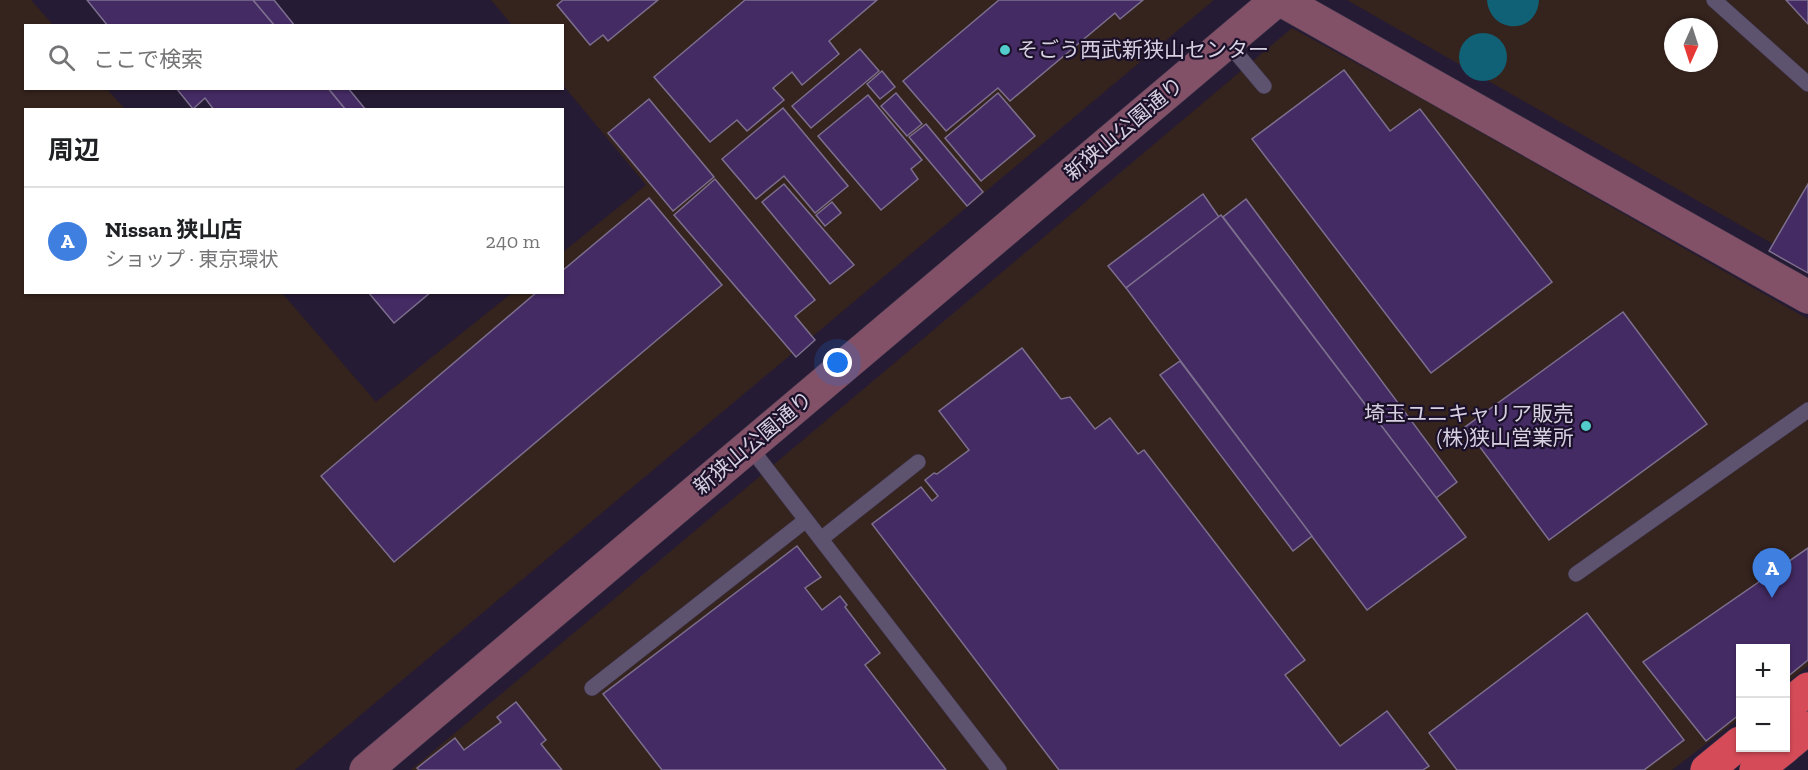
<!DOCTYPE html>
<html lang="ja">
<meta charset="utf-8">
<style>
:root{--surface:#fff;--page:#f2f2f2;--text:#202124;--muted:#757577;--line:#e0e0e0;--accent:#d93025}
body{margin:0;font-family:"Zilla Slab","Noto Sans JP",serif;background:var(--page);color:var(--text)}
.controls{position:absolute;right:18px;bottom:18px;display:grid;overflow:hidden;border-radius:0px;box-shadow:0 2px 4px #0004}
.controls button{width:54px;height:54px;display:grid;place-items:center;padding:0;border:0;border-bottom:2px solid var(--line);background:var(--surface);color:var(--text);font:30px sans-serif}
.compass{position:absolute;left:1664px;top:18px;width:54px;height:54px;border-radius:50%;background:var(--surface);box-shadow:0 2px 4px #0004;rotate:183deg}
.you{position:absolute;left:838px;top:363px;width:21px;height:21px;margin:-15px;border:4px solid #fff;border-radius:50%;background:#1a73e8;box-shadow:0 0 0 9px #1a73e833}
.badge{display:grid;place-items:center;width:39px;height:39px;border-radius:50%;background:var(--accent);color:#fff;font-size:20px;font-weight:700}
.pin{position:absolute;translate:-50% -50px;filter:drop-shadow(0 2px 3px #0008)}
.pin::after{content:'';position:absolute;top:32px;width:21px;height:18px;background:inherit;clip-path:polygon(0 0,100% 0,50% 100%)}
.list{margin:0;padding:0;list-style:none}
h2{display:flex;justify-content:space-between;align-items:center;height:78px;margin:0;padding:0 24px;font-size:26px}
h2 small{font-size:20px;font-weight:400;color:var(--muted)}
.list li{display:grid;grid-template-columns:39px 1fr auto;gap:18px;align-items:center;box-sizing:border-box;height:108px;padding:0 24px;border-top:2px solid var(--line)}
.list b{display:block;font-size:22px;white-space:nowrap}
.list p{margin:0;font-size:20px;white-space:nowrap;color:var(--muted)}
.list em{font-size:20px;font-style:normal;color:var(--muted)}
.icon{flex:none;width:33px;height:33px;fill:none;stroke:currentColor;stroke-width:2;stroke-linecap:round;stroke-linejoin:round}
.map{position:relative;flex:none;width:1808px;height:770px;overflow:hidden}
.search{position:absolute;background:var(--surface);box-shadow:0 2px 4px #0004;left:24px;top:24px;width:540px;height:66px;display:flex;align-items:center;gap:15px;box-sizing:border-box;padding:0 21px;border-radius:0px;color:var(--muted);font-size:22px}
.panel{position:absolute;background:var(--surface);box-shadow:0 2px 4px #0004;left:24px;top:108px;width:540px;height:186px;border-radius:0px}
.map>svg:first-child{display:block}
</style>
<div class="map">
<svg width="1808" height="770" viewBox="0 0 1808 770">
<rect width="100%" height="100%" fill="#261b34"/>
<g fill="#35231d" fill-rule="evenodd">
<polygon points="0,0 31,0 53,25 26,26 26,88 107,89 125,109 26,110 26,292 282,293 376,402 512,293 562,292 563,252 646,185 563,85 562,26 512,25 491,0 1214,0 295,770 0,770"/>
<path d="M1347,0H1808V264ZM1673,27H1709V63H1673Z"/>
<polygon points="1292,28 1424,100 1808,319 1808,666 1786,683 1786,648 1740,648 1740,718 1672,770 411,770"/>
</g>
<g fill="#106076">
<path d="M1487,0H1539C1537,35 1490,35 1487,0Z"/>
<circle cx="1483" cy="57" r="24"/>
</g>
<g fill="#452b64" stroke="#7c6f8e" stroke-width="1.5">
<polygon points="87,0 253,0 275,26 108,26"/>
<polygon points="253,0 274,0 295,26 275,26"/>
<polygon points="563,0 658,0 608,41 603,35 590,45 557,5"/>
<polygon points="745,0 877,0 829,41 839,54 802,85 792,72 773,88 784,100 747,131 737,120 710,142 654,77"/>
<polygon points="999,0 1143,0 1120,19 1115,13 1010,101 998,88 946,131 903,81"/>
<polygon points="1786,0 1808,0 1808,24"/>
<polygon points="860,49 879,71 811,128 792,106"/>
<polygon points="1344,70 1390,131 1420,109 1552,282 1431,373 1252,139"/>
<polygon points="882,71 895,87 880,99 867,84"/>
<polygon points="176,88 328,88 346,110 214,110 205,98 193,109"/>
<polygon points="328,88 348,88 366,110 346,110"/>
<polygon points="896,93 922,124 907,136 881,106"/>
<polygon points="998,93 1035,136 981,181 945,138"/>
<polygon points="868,95 922,160 911,169 918,179 881,210 818,136"/>
<polygon points="649,99 714,177 673,211 608,133"/>
<polygon points="783,108 848,186 815,213 784,176 756,199 722,159"/>
<polygon points="926,124 983,192 967,206 909,137"/>
<polygon points="715,179 815,300 795,316 815,340 796,357 674,215"/>
<polygon points="784,184 854,265 830,284 762,202"/>
<polygon points="1808,184 1808,273 1769,251"/>
<polygon points="1203,194 1219,217 1126,288 1108,266"/>
<polygon points="649,198 722,285 394,562 321,476 537,292 562,292 562,271"/>
<polygon points="1246,199 1457,482 1436,498 1223,217"/>
<polygon points="832,202 841,213 825,226 816,215"/>
<polygon points="1221,215 1466,537 1367,610 1126,288"/>
<polygon points="368,292 431,292 394,323"/>
<polygon points="1623,312 1707,424 1549,540 1465,427"/>
<polygon points="1022,348 1061,399 1070,397 1095,429 1110,418 1138,454 1144,450 1305,660 1285,675 1340,746 1387,711 1429,766 1423,770 1059,770 872,524 921,487 932,501 938,496 925,480 934,473 937,474 969,450 939,411"/>
<polygon points="1180,361 1312,536 1293,551 1160,375"/>
<polygon points="797,546 821,577 805,588 822,610 840,596 847,605 845,607 880,653 865,665 946,770 662,770 603,694"/>
<polygon points="1808,548 1808,660 1786,678 1786,648 1740,648 1740,714 1706,741 1643,662"/>
<polygon points="1587,613 1684,740 1644,770 1457,770 1429,733"/>
<polygon points="516,702 546,740 541,744 562,770 419,770 417,768 455,738 464,750 501,722 497,717"/>
</g>
<g fill="none" stroke-linecap="round" stroke-linejoin="round">
<g stroke="#3f364b" stroke-width="16">
<g id="lane">
<polyline points="1714,0 1808,84"/>
<polyline points="1227,42 1264,86"/>
<polyline points="749,446 999,770"/>
<polyline points="821,539 918,462"/>
<polyline points="1576,574 1808,410"/>
<polyline points="592,688 806,520"/>
</g>
</g>
<g stroke="#3f364b" stroke-width="34">
<g id="secondary">
<polyline points="1281,0 1808,297"/>
<polyline points="366,770 1277,0"/>
</g>
</g>
<g stroke="#3f364b" stroke-width="34">
<g id="highway">
<polyline points="1786,707 1808,689"/>
<polyline points="1786,746 1808,728"/>
<polyline points="1707,770 1740,743"/>
<polyline points="1756,770 1784,748"/>
</g>
</g>
<use href="#lane" stroke="#5e536f" stroke-width="15"/>
<use href="#secondary" stroke="#825168" stroke-width="33"/>
<use href="#highway" stroke="#d54b58" stroke-width="33"/>
</g>
<g fill="#52cdcc" stroke="#1c112a" stroke-width="2">
<circle cx="1005" cy="50" r="6"/>
<circle cx="1586" cy="426" r="6"/>
</g>
<g text-anchor="middle" stroke-width="4.5" stroke-linejoin="round" paint-order="stroke">
<g font-size="21" fill="#d6d0e1" stroke="#1c112a" text-anchor="start">
<text x="1017" y="57">そごう西武新狭山センター</text>
<text x="1574" y="421" text-anchor="end">埼玉ユニキャリア販売<tspan x="1574" dy="24">(株)狭山営業所</tspan></text>
</g>
<g font-size="21" fill="#d6d0e1" stroke="#1c112a">
<text transform="translate(1124 129) rotate(-40)" y="7">新狭山公園通り</text>
<text transform="translate(753 443) rotate(-40)" y="7">新狭山公園通り</text>
</g>
</g>
</svg>
<div class="controls">
<button>+</button>
<button>−</button>
</div>
<svg class="compass" viewBox="-18 -18 36 36"><path d="M0-13l5 13h-10z" fill="#e53935"/><path d="M0 13l5-13h-10z" fill="#757577"/></svg>
<div class="you"></div>
<div class="pin badge" style="left:1772px;top:598px;background:#3f7fe0">A</div>
<div class="search"><svg class="icon" aria-label="search" viewBox="0 0 24 24"><circle cx="10" cy="10" r="6"/><path d="M15 15l6 6"/></svg>ここで検索</div>
<section class="panel">
<h2>周辺<small></small></h2>
<ul class="list">
<li><span class="badge" style="background:#3f7fe0">A</span><div><b>Nissan 狭山店</b><p>ショップ · 東京環状</p></div><em>240 m</em></li>
</ul>
</section>
</div>
